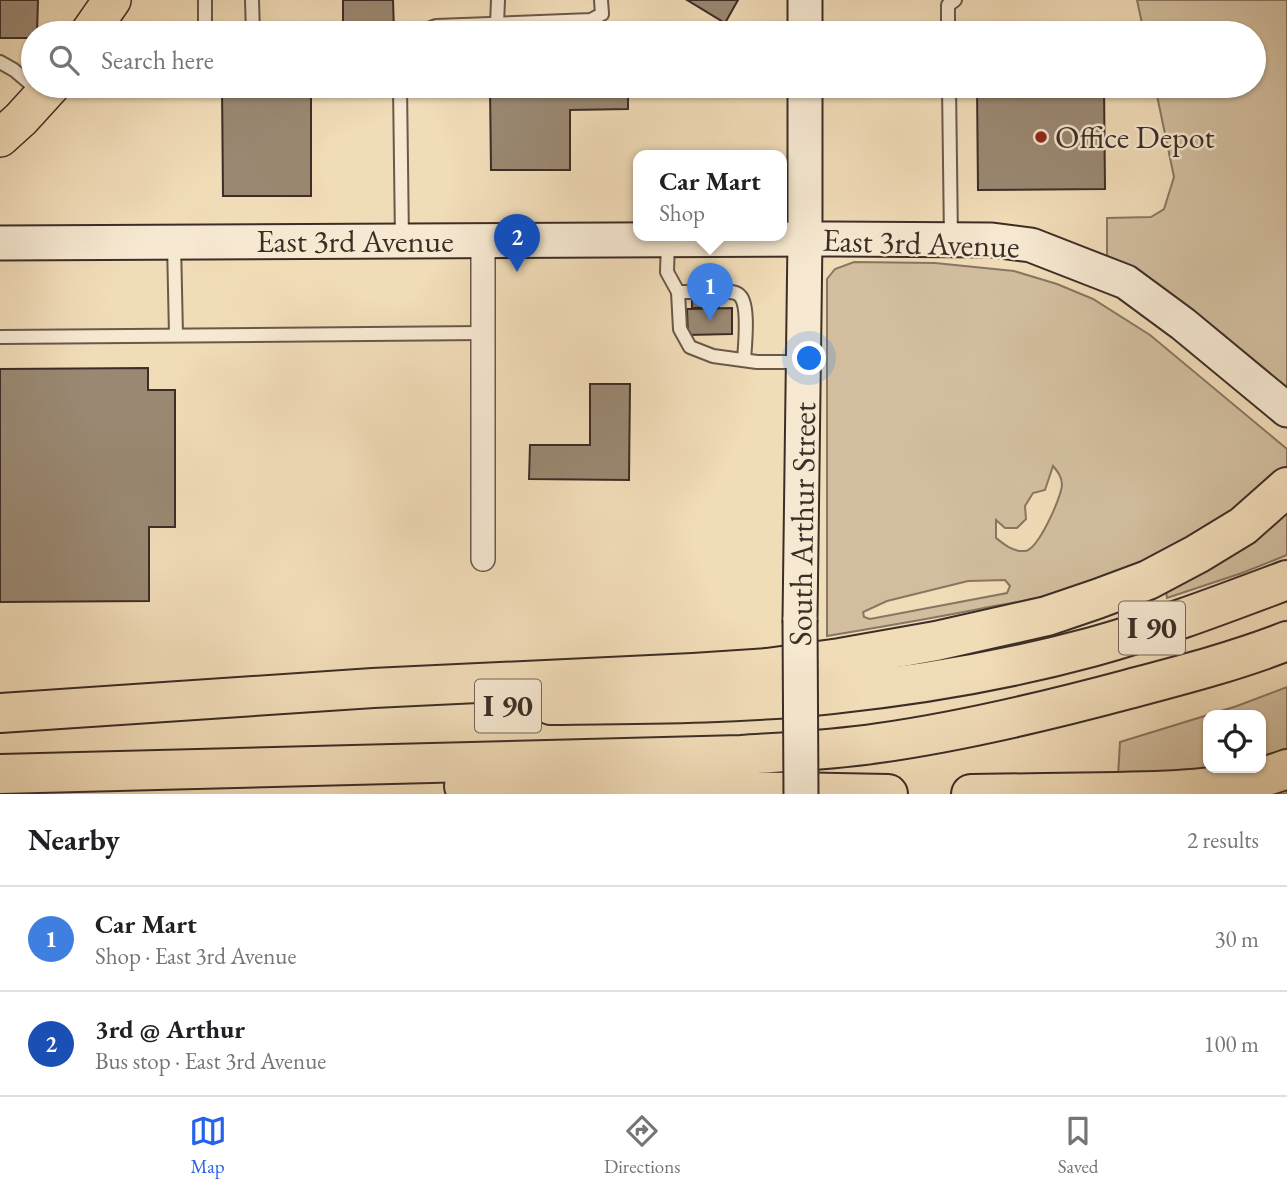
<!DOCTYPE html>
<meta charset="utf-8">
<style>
:root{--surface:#fff;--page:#f6f6f6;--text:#202124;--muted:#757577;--line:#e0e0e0;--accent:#2563eb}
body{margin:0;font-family:"EB Garamond",serif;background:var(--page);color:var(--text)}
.controls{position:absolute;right:21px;bottom:21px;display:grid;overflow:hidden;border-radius:14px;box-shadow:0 2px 5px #0004}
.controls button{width:63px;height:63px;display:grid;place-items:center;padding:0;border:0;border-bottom:2px solid var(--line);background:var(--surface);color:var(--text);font:35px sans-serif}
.you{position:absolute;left:810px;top:359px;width:24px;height:24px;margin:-18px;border:5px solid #fff;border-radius:50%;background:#1a73e8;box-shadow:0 0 0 10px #1a73e833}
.badge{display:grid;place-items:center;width:46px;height:46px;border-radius:50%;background:var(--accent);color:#fff;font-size:23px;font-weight:700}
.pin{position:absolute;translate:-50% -58px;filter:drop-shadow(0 2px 4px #0008)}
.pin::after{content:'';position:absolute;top:37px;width:24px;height:21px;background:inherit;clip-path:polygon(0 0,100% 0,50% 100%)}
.popup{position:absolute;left:633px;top:150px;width:154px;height:91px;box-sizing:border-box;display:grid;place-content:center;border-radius:14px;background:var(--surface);filter:drop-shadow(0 2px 5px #0005);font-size:23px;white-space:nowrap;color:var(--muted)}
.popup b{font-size:26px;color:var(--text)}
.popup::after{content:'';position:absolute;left:50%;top:100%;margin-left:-14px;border:14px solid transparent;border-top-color:var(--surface)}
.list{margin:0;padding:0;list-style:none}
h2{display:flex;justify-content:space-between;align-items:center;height:91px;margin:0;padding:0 28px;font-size:30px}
h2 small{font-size:23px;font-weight:400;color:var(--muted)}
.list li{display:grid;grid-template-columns:46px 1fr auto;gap:21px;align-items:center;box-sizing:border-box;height:105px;padding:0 28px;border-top:2px solid var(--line)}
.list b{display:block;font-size:26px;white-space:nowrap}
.list p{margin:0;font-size:23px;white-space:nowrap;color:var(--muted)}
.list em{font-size:23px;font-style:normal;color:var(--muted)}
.icon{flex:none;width:38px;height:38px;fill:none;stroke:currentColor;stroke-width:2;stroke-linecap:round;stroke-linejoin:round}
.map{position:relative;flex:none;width:1287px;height:794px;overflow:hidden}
.search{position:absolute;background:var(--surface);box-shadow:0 2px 5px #0004;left:21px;right:21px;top:21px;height:77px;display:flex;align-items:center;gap:18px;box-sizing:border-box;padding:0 24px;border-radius:38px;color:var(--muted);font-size:26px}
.sheet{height:301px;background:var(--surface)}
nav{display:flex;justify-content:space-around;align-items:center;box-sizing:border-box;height:98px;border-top:2px solid var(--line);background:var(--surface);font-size:19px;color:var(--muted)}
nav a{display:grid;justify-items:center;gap:4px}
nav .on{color:var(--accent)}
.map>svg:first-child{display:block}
</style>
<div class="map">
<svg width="1287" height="794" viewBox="0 0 1287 794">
<rect width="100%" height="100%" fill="#f1dcb8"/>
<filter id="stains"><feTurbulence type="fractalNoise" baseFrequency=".00286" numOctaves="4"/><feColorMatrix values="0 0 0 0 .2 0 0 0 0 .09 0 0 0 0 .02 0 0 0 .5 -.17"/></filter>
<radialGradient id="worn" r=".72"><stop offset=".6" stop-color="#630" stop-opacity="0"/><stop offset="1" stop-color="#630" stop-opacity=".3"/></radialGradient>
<g fill="#d2be9f" stroke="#877662" stroke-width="2" fill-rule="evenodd">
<polygon points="1137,0 1287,0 1287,387 1169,297 1107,259 1107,218 1151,217 1164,209 1174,177 1155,86 1254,86 1254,33 1144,33"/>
<path d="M854,262L935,263L1014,271L1057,284L1093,299L1150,335L1287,449V467C1220,532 1130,574 1041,597C1024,601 1006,604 989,607C935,618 881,627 827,636V279L835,269ZM1053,466C1058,472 1062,477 1062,485C1061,498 1038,550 1025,551C1013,552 1005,545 996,538V520L1005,528H1017L1026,519L1025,506L1033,493L1045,490ZM1005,580L1010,586L1007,593L870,619L864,617L863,612L887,601L968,581Z"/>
<polygon points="1287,511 1287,555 1242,573 1167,598 1166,591"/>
<path d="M1287,687V794H1117L1120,742L1237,706ZM1208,715H1261V768H1208Z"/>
</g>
<g fill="#9a8872" stroke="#3c2d26" stroke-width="2">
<polygon points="0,0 38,0 37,33 33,33 33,38 0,38"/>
<polygon points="343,0 393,0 394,31 370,31 370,33 355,33 355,31 343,31"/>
<polygon points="687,0 738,0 725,23"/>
<polygon points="1104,24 1104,33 977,33 977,25"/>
<polygon points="222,86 311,86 311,196 223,196"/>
<polygon points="490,86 628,86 628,109 570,110 570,170 491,170"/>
<polygon points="977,86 1104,86 1105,189 978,190"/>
<polygon points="719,275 719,308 692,308 692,276"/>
<polygon points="732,308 732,334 688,335 687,309"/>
<polygon points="148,368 148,390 175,390 175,527 149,527 149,601 0,602 0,369"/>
<polygon points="590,384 630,384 629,480 529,479 530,445 590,445"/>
</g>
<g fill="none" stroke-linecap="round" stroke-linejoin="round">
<g stroke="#69594a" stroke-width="16">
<g id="lane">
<polyline points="252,0 253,33"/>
<polyline points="497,24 498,0"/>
<polyline points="205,33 205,0"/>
<polyline points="418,33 436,26 591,20 602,14 601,0"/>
<polyline points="948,33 948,5 955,0"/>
<polyline points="0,62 14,70 33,86"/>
<polyline points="400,86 402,241"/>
<polyline points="949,86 951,240"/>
<polyline points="668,240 667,272 678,292 680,329 690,347 713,356 757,362 803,362"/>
<polyline points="174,243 176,335"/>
<polyline points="678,292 692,292"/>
<path d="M719,292C726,292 736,290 741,297C749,308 745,345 744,360"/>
<polyline points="0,337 483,333"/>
</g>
</g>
<g stroke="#69594a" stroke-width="26">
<polyline id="street" points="483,240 483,559"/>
</g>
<g stroke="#3c2d26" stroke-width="37">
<g id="secondary">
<polyline points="805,0 805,33"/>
<polyline points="0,243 831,239 992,240 1031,245 1126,282 1183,324 1287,410"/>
<polyline points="800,620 805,239 805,86"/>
</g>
</g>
<g stroke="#3c2d26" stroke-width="40">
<g id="primary">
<polyline points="89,33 112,0"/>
<polyline points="0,138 21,119 51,86"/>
</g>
</g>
<g stroke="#3c2d26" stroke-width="42">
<g id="highway">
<path d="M551,705C645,704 739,704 832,694C919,685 1007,670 1092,647C1158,629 1223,604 1287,580"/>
<polyline points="0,713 373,688 693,673 767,668 840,658 936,641 1047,616 1097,599 1148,580 1197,554 1243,526 1287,487"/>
<path d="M0,774L741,755C787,752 833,750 879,743C964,731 1047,711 1129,689C1182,675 1236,661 1287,641"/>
<polyline points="464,786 888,794"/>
<path d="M971,794C1020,793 1068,793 1117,792C1175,791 1232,790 1287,769"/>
</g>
</g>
<use href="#lane" stroke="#f6e8d1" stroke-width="12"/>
<use href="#street" stroke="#f6e8d1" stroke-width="23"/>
<use href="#secondary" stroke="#f6e8d1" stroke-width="33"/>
<use href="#primary" stroke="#f1dcb8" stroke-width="37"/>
<use href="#highway" stroke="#f1dcb8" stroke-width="38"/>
<g stroke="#3c2d26" stroke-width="37" stroke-linecap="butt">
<polyline id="secondary-bridge" points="800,620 801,794"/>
</g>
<use href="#secondary-bridge" stroke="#f6e8d1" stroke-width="33"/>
</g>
<circle fill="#8f2418" stroke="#f6e8d1" stroke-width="2.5" cx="1041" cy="137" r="7"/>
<g text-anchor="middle" stroke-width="5" stroke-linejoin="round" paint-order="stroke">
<g fill="#f6e8d1" stroke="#746559" stroke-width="2">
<rect x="1119" y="601.5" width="66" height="53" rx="5"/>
<rect x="475" y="679.5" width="66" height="53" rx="5"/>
</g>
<g font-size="30" font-weight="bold" fill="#3c2d26">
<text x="1152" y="638">I 90</text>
<text x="508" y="716">I 90</text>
</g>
<g font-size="32" fill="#3c2d26" stroke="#f6e8d1" text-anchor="start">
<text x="1055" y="148">Office Depot</text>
</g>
<g font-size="32" fill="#3c2d26" stroke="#f6e8d1">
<text x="355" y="252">East 3rd Avenue</text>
<text transform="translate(921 243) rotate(2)" y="11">East 3rd Avenue</text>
<text transform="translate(802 524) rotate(-89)" y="11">South Arthur Street</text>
</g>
</g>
<rect width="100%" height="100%" filter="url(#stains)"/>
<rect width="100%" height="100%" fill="url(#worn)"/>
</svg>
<div class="controls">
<button><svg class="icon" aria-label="locate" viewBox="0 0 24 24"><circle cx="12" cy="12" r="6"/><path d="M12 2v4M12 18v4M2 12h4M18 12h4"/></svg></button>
</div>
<div class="you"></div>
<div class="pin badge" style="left:710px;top:321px;background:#3f7fe0">1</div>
<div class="popup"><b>Car Mart</b>Shop</div>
<div class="pin badge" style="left:517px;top:272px;background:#1a4fb4">2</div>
<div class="search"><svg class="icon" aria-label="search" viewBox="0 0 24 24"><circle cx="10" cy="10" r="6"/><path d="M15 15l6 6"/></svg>Search here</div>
</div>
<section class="sheet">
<h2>Nearby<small>2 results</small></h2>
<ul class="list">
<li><span class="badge" style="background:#3f7fe0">1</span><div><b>Car Mart</b><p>Shop · East 3rd Avenue</p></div><em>30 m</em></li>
<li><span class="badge" style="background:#1a4fb4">2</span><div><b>3rd @ Arthur</b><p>Bus stop · East 3rd Avenue</p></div><em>100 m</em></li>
</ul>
</section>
<nav>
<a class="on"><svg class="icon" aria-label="map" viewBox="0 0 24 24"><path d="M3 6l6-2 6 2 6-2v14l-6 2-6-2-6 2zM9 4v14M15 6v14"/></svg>Map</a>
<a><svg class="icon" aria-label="directions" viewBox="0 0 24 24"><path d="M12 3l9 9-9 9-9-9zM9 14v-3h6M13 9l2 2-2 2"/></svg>Directions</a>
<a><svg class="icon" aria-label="saved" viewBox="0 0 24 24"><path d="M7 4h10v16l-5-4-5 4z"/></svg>Saved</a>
</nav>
